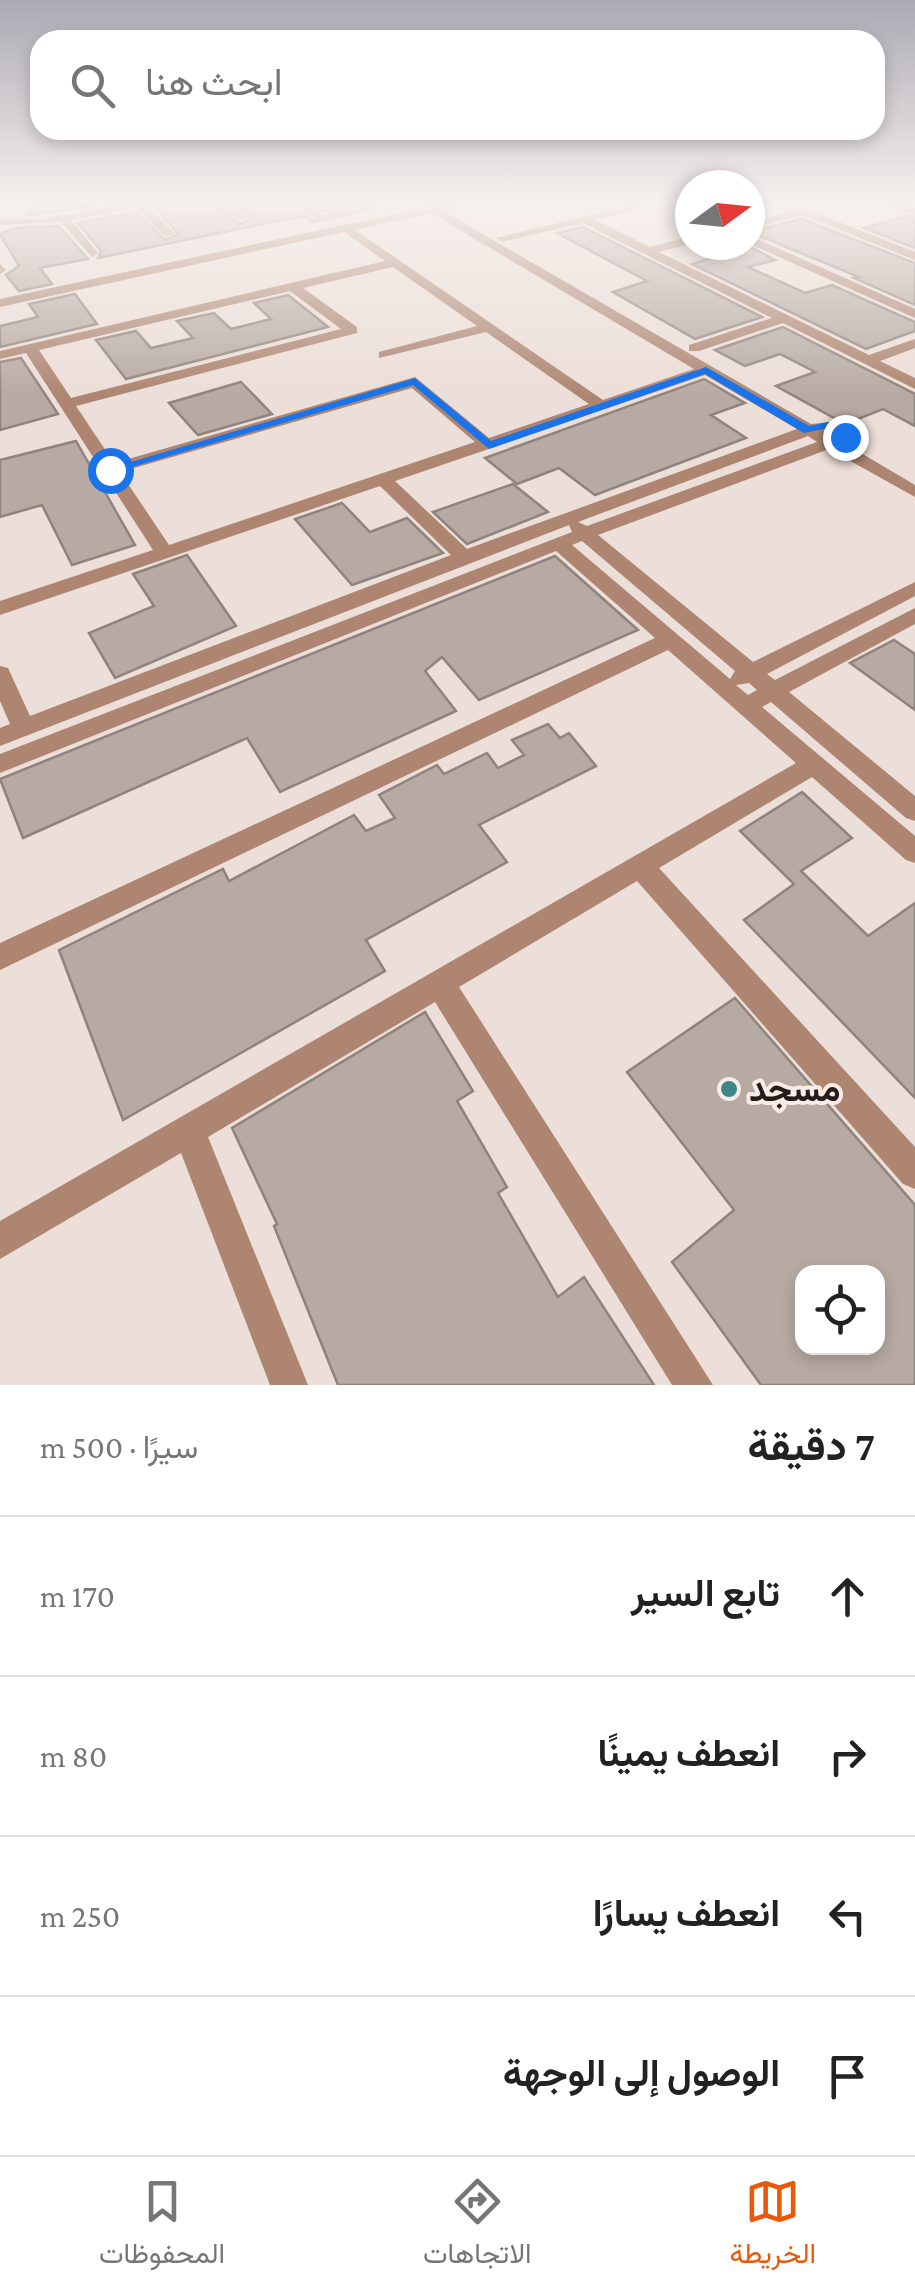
<!DOCTYPE html>
<html lang="ar">
<meta charset="utf-8">
<style>
:root{--surface:#fff;--page:#f6f6f6;--text:#222;--muted:#767676;--line:#e0e0e0;--accent:#ea580c}
body{margin:0;font-family:"Crimson Pro",Vazirmatn,serif;background:var(--page);color:var(--text);direction:rtl}
.controls{position:absolute;right:30px;bottom:30px;display:grid;overflow:hidden;border-radius:20px;box-shadow:0 5px 15px #0003}
.controls button{width:90px;height:90px;display:grid;place-items:center;padding:0;border:0;border-bottom:2px solid var(--line);background:var(--surface);color:var(--text);font:50px sans-serif}
.compass{position:absolute;left:675px;top:170px;width:90px;height:90px;border-radius:50%;background:var(--surface);box-shadow:0 5px 15px #0003;rotate:75deg}
.stop{position:absolute;width:30px;height:30px;margin:-22px;border:8px solid #1a73e8;border-radius:50%;background:#fff}
.stop.end{background:#1a73e8;border-color:#fff;box-shadow:0 2px 10px #0008}
.list{margin:0;padding:0;list-style:none}
h2{display:flex;justify-content:space-between;align-items:center;height:130px;margin:0;padding:0 40px;font-size:42px}
h2 small{font-size:32px;font-weight:400;color:var(--muted)}
.list li{display:grid;grid-template-columns:65px 1fr auto;gap:30px;align-items:center;box-sizing:border-box;height:160px;padding:0 40px;border-top:2px solid var(--line)}
.list b{display:block;font-size:38px;white-space:nowrap}
.list em{font-size:32px;font-style:normal;color:var(--muted)}
.icon{flex:none;width:55px;height:55px;fill:none;stroke:currentColor;stroke-width:2;stroke-linecap:round;stroke-linejoin:round}
.map{position:relative;flex:none;width:915px;height:1385px;overflow:hidden;direction:ltr}
.search{position:absolute;background:var(--surface);box-shadow:0 5px 15px #0003;left:30px;right:30px;top:30px;height:110px;display:flex;align-items:center;gap:25px;box-sizing:border-box;padding:0 35px;border-radius:30px;color:var(--muted);font-size:38px}
.sheet{height:770px;background:var(--surface)}
nav{display:flex;justify-content:space-around;align-items:center;box-sizing:border-box;height:140px;border-top:2px solid var(--line);background:var(--surface);font-size:28px;color:var(--muted)}
nav a{display:grid;justify-items:center;gap:5px}
nav .on{color:var(--accent)}
.map>svg:first-child{display:block}
</style>
<div class="map">
<svg width="915" height="1385" viewBox="0 0 915 1385">
<rect width="100%" height="100%" fill="#ecded8"/>
<g fill="#b7aaa3" stroke="#8f837d" stroke-width="2.5" fill-rule="evenodd">
<polygon points="90,204 88,207 26,215 34,205"/>
<polygon points="217,204 240,224 253,218 237,204 304,204 320,217 332,213 326,204 368,204 369,210 313,222 306,217 292,218 98,258 101,251 78,223 135,212 165,240 178,234 153,205"/>
<polygon points="907,216 915,218 915,248 864,228"/>
<polygon points="801,219 915,263 915,305 854,278 859,277 750,232"/>
<polygon points="59,226 88,259 40,268 52,284 19,291 6,275 19,266 0,234 16,228"/>
<polygon points="583,227 762,317 695,339 613,292 647,281 557,233"/>
<polygon points="705,245 747,245 775,260 748,267 805,293 832,285 915,322 915,331 866,349 692,264 725,254"/>
<polygon points="75,294 97,324 0,347 0,326 38,317 29,304"/>
<polygon points="288,295 328,327 126,379 96,340 136,331 151,348 193,338 177,321 214,313 231,329 271,319 254,303"/>
<polygon points="783,327 915,394 915,426 883,409 845,424 776,386 815,372 780,354 745,366 715,350"/>
<polygon points="21,358 58,414 0,430 0,362"/>
<polygon points="704,379 745,403 711,415 746,438 595,495 559,468 517,484 485,458"/>
<polygon points="241,382 272,414 198,435 169,403"/>
<polygon points="76,441 135,545 72,565 42,505 0,517 0,460"/>
<polygon points="513,484 548,512 467,544 433,512"/>
<polygon points="342,503 370,532 407,518 443,553 352,585 295,519"/>
<polygon points="187,555 236,626 115,678 89,633 154,606 133,574"/>
<polygon points="555,556 638,630 479,700 442,657 425,671 456,711 280,792 247,738 23,838 0,779"/>
<polygon points="894,640 915,654 915,710 850,663"/>
<polygon points="548,724 560,738 569,733 596,766 479,825 507,862 366,940 385,971 123,1120 59,950 223,869 229,881 354,815 366,831 395,818 379,795 437,765 444,774 487,753 498,768 524,755 512,740"/>
<polygon points="802,792 852,838 801,871 868,936 915,903 915,1098 744,920 794,884 740,831"/>
<path d="M735,998L915,1205V1385H761L672,1262L734,1210L627,1072ZM802,1272H878V1348H802Z"/>
<polygon points="425,1012 473,1091 457,1101 507,1187 498,1193 558,1297 584,1277 654,1385 338,1385 274,1226 277,1224 232,1128"/>
</g>
<g fill="none" stroke-linecap="round" stroke-linejoin="round">
<g fill="#ad8570" fill-rule="evenodd">
<polygon points="126,204 147,204 174,234 164,236 136,208 71,220 98,253 92,257 61,222 0,225 0,219 41,219"/>
<polygon points="221,204 232,204 249,218 239,220"/>
<polygon points="308,204 320,204 329,211 319,213"/>
<path d="M418,204H464L443,211L811,424L830,422V428L823,431L832,436L851,434V440L844,443L915,485V497L829,449L598,535L753,662L915,582V596L767,674L775,680L915,608V624L789,692L915,796V821L906,818L771,702L762,707L915,836V863L906,860L812,777L659,868L915,1147V1189L903,1184L637,881L459,987L713,1385H672L435,1002L208,1137L308,1385H270L181,1153L0,1259V1221L796,763L668,650L0,970V943L655,638L556,551L0,773V754L572,532L569,525L0,746V728L10,724L0,701V666L8,668L30,716L451,555L380,486L0,615V601L153,550L26,353L0,359V351L385,261L344,232L0,307V299L423,208ZM431,213L694,369L603,400L355,230ZM393,267L477,326L379,352V358L486,332L589,404L489,438L415,377L114,463L76,406L357,333V327L303,288ZM290,291L341,329L71,398L39,350ZM705,375L797,429L467,549L395,481ZM412,388L475,442L169,545L120,472ZM808,436L817,442L587,526L578,522ZM582,541L735,671L730,679L572,545ZM749,683L757,690L748,695L736,685Z"/>
<polygon points="637,204 654,204 595,220 650,247 690,236 690,244 659,252 869,355 915,339 915,348 880,361 915,378 915,389 783,323 699,351 689,351 689,345 772,318 583,223 502,242 496,238"/>
<polygon points="887,204 915,208 915,215 888,206"/>
<polygon points="804,208 915,252 915,260 803,215 750,228 750,222"/>
<polygon points="750,236 915,309 915,318 750,244"/>
<polygon points="0,264 6,270 0,274"/>
</g>
</g>
<linearGradient id="sky" x2="0" y2="1"><stop stop-color="#aca9b4"/><stop offset="0.51" stop-color="#f6f0ed"/><stop offset="1" stop-color="#f6f0ed" stop-opacity="0"/></linearGradient>
<rect width="915" height="397" fill="url(#sky)"/>
<polygon fill="#1a73e8" points="706,367 809,426 828,422 851,437 841,439 823,429 804,433 705,374 489,449 413,385 115,472 104,470 415,378 491,441"/>
<circle fill="#3e8689" stroke="#f9ebe5" stroke-width="4" cx="729" cy="1089" r="10"/>
<g text-anchor="middle" stroke-width="8" stroke-linejoin="round" paint-order="stroke">
<g font-size="35" font-weight="bold" fill="#231e1c" stroke="#f9ebe5" text-anchor="start">
<text x="749" y="1101">مسجد</text>
</g>
</g>
</svg>
<div class="controls">
<button><svg class="icon" aria-label="locate" viewBox="0 0 24 24"><circle cx="12" cy="12" r="6"/><path d="M12 2v4M12 18v4M2 12h4M18 12h4"/></svg></button>
</div>
<svg class="compass" viewBox="-18 -18 36 36"><path d="M0-13l5 13h-10z" fill="#e53935"/><path d="M0 13l5-13h-10z" fill="#767676"/></svg>
<div class="stop" style="left:110px;top:470px"></div>
<div class="stop end" style="left:845px;top:437px"></div>
<div class="search"><svg class="icon" aria-label="search" viewBox="0 0 24 24"><circle cx="10" cy="10" r="6"/><path d="M15 15l6 6"/></svg>ابحث هنا</div>
</div>
<section class="sheet">
<h2>7 دقيقة<small>سيرًا · 500 m</small></h2>
<ul class="list">
<li><svg class="icon" aria-label="ahead" viewBox="0 0 24 24"><path d="M12 20V5M6 11l6-6 6 6"/></svg><div><b>تابع السير</b></div><em>170 m</em></li>
<li><svg class="icon" aria-label="right" viewBox="0 0 24 24"><path d="M7 20v-9h11M14 6l5 5-5 5"/></svg><div><b>انعطف يمينًا</b></div><em>80 m</em></li>
<li><svg class="icon" aria-label="left" viewBox="0 0 24 24"><path d="M17 20v-9H6M10 6l-5 5 5 5"/></svg><div><b>انعطف يسارًا</b></div><em>250 m</em></li>
<li><svg class="icon" aria-label="arrive" viewBox="0 0 24 24"><path d="M6 21V4h12l-3 4 3 4H6"/></svg><div><b>الوصول إلى الوجهة</b></div></li>
</ul>
</section>
<nav>
<a class="on"><svg class="icon" aria-label="map" viewBox="0 0 24 24"><path d="M3 6l6-2 6 2 6-2v14l-6 2-6-2-6 2zM9 4v14M15 6v14"/></svg>الخريطة</a>
<a><svg class="icon" aria-label="directions" viewBox="0 0 24 24"><path d="M12 3l9 9-9 9-9-9zM9 14v-3h6M13 9l2 2-2 2"/></svg>الاتجاهات</a>
<a><svg class="icon" aria-label="saved" viewBox="0 0 24 24"><path d="M7 4h10v16l-5-4-5 4z"/></svg>المحفوظات</a>
</nav>
